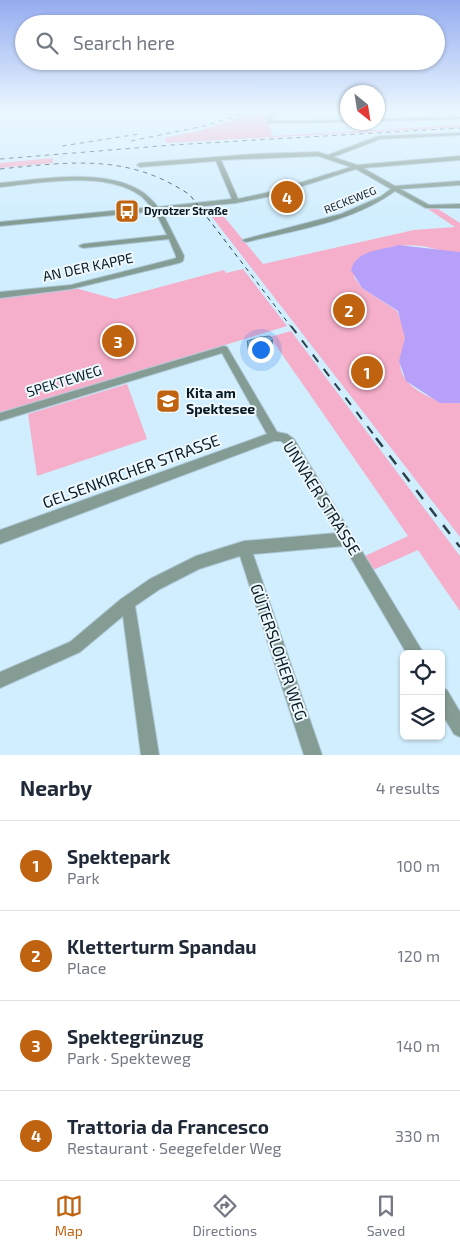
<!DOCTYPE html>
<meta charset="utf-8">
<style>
:root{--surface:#fff;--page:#f2f2f3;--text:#1f2937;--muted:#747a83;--line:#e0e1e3;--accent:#bf6310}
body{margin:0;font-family:"Exo 2",sans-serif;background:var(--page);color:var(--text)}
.controls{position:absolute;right:15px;bottom:15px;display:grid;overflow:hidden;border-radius:8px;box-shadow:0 1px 4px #0004}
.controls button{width:45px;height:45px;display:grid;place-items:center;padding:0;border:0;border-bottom:1px solid var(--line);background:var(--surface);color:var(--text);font:25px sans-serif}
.compass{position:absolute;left:340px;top:85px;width:45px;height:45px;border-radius:50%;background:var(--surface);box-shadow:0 1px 4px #0004;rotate:150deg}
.you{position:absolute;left:260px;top:349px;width:18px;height:18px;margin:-12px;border:4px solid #fff;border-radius:50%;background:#1a73e8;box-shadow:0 0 0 8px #1a73e833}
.badge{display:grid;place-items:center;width:32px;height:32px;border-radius:50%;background:var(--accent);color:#fff;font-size:16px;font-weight:700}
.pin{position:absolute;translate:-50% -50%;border:2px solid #fff;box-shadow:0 1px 5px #0006}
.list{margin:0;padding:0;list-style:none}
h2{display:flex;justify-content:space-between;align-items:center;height:65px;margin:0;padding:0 20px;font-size:21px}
h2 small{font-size:16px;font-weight:400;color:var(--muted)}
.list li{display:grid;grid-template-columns:32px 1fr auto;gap:15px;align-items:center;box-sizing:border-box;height:90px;padding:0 20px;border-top:1px solid var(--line)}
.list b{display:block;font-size:19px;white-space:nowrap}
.list p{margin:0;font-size:16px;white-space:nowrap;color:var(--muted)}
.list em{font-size:16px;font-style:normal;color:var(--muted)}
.icon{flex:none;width:28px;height:28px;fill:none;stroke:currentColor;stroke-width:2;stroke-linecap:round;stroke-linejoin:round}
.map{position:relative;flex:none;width:460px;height:755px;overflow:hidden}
.search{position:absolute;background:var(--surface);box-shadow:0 1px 4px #0004;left:15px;right:15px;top:15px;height:55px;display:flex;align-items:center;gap:12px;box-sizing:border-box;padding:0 18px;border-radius:28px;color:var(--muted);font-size:19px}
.sheet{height:425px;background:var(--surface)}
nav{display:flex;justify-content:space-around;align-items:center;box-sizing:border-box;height:70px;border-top:1px solid var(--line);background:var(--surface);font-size:14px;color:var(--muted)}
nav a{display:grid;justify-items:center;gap:2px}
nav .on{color:var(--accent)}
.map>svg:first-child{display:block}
</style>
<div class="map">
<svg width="460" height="755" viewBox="0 0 460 755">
<rect width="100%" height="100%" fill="#d1eefe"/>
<g fill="#f5afca">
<polygon points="260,111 280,111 266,116 273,136 460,125 460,127 166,143 165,138 199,131"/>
<polygon points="53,158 53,163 0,168 0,163"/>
<path d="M216,207L263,264L414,230L455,227L428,209H438L460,223V252C446,253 435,248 421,246C401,243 382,249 364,255L354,277L362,288L397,311C400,319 405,329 405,337C405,346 400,355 400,364C400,388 439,405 460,403V537L205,208Z"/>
<polygon points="243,269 287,326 0,414 0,297 75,288 115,299 224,270 226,273"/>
<polygon points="291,331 460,556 460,611 418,550 373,570 365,556 408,536 270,337"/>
<polygon points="127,384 147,439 37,476 28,414"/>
</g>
<path fill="#b6a0fa" d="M398,245L460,252V403H440L406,381L399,361L405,338L398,311L362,288L351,270C357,249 381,251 398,245Z"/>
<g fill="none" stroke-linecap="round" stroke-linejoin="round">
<g stroke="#adc8d7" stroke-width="2">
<g id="minor">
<polygon points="278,111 284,111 271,117 272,121 348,120 348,122 268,123 266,115"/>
<polygon points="460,117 460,119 378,121 378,119"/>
<path d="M460,133V135L380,139L333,157L357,165L460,156V160L363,168L395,186L460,181V185L400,189L429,205L460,204V208H426L395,191C353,222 296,230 246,242L242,240L341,214L380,197L391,189L356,169L271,196L236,203L161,210L184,256L183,261L179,263L71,289L0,298V292L71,285L173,259L176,258V256L169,239L83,248L79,246L83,244L167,235L155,211L0,226V222L152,207C148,204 145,199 141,196C106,170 40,183 0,187V183C43,179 107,167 144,193C149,197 154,202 158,207L232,199L216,161L140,167L137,165L140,163L254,154L318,152L328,155L379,136ZM318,156L351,167L270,192L238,199L221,160Z"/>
<polygon points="224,346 227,347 277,432 287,434 294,439 424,654 407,654 344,546 253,554 322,755 304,755 240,556 199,569 160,589 135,606 159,755 141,755 123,616 80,652 0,688 0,672 70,642 121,599 150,579 196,556 244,541 337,533 286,445 281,441 274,441 0,544 0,530 267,434 222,353 0,421 0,413"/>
<polygon points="441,688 447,690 460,712 460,737 454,734 441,712"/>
</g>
</g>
<use href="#minor" fill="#859c94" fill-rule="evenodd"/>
<g stroke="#2a3f4a" stroke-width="1" stroke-dasharray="4.5 4.5" stroke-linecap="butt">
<polyline points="131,141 204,126 252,111"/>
<polyline points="62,146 139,134"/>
<polyline points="0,159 172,145 460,128"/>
<path d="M0,169C71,162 128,153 190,195L292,328"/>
</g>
<polyline stroke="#2a3f4a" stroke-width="2" stroke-dasharray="9 9" stroke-linecap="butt" points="291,326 377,439"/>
<polyline stroke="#2a3f4a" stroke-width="2.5" stroke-dasharray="11 11" stroke-linecap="butt" points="376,438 460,547"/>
</g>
<polygon fill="#779eb5" points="247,341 273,346 249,353 247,347"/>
<polygon fill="#618194" points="273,340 273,346 249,353 249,348"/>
<polygon fill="#8ab8d3" stroke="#618194" points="270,336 273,340 249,348 247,341 260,337"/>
<linearGradient id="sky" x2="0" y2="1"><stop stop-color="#94acef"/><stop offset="0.51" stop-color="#eaf7ff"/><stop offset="1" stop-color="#eaf7ff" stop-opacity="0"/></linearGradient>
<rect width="460" height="217" fill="url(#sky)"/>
<defs>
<g id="bus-square" transform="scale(1.25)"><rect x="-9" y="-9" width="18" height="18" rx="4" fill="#bf6310" stroke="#eef8fd"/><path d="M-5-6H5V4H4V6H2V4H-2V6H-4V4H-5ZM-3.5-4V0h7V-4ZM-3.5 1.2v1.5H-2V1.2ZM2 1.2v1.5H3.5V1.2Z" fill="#fff"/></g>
<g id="school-square" transform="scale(1.25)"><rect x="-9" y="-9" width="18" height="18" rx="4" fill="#bf6310" stroke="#eef8fd"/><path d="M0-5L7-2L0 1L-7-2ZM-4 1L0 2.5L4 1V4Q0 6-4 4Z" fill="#fff"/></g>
</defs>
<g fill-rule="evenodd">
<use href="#bus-square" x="127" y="211"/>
<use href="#school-square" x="168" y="401"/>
</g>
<g text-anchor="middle" stroke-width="4" stroke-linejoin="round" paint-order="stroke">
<g font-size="11" fill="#081b25" stroke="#eef8fd">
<text transform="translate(350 200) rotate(-22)" y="4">RECKEWEG</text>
</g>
<g font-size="11" font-weight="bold" fill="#081b25" stroke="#eef8fd" text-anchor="start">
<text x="144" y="215">Dyrotzer Straße</text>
</g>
<g font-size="14" fill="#081b25" stroke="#eef8fd">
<text transform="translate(88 267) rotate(-12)" y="5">AN DER KAPPE</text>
<text transform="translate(64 381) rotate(-17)" y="5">SPEKTEWEG</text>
</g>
<g font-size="14" font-weight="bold" fill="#081b25" stroke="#eef8fd" text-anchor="start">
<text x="186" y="398">Kita am<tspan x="186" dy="16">Spektesee</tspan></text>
</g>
<g font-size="16" fill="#081b25" stroke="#eef8fd">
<text transform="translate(131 471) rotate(-20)" y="6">GELSENKIRCHER STRASSE</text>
<text transform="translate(322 498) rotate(58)" y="6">UNNAER STRASSE</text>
<text transform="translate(279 652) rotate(71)" y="6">GÜTERSLOHER WEG</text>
</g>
</g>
</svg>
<div class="controls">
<button><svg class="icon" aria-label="locate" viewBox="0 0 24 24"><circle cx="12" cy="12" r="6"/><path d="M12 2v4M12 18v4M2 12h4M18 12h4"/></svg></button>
<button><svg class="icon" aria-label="layers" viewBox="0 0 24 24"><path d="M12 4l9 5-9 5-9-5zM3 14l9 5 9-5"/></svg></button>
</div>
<svg class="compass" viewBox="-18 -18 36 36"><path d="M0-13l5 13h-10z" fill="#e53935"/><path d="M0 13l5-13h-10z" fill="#747a83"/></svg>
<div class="you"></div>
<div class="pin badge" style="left:367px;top:372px">1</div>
<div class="pin badge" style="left:349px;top:310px">2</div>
<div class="pin badge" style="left:118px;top:341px">3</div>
<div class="pin badge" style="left:287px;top:197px">4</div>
<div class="search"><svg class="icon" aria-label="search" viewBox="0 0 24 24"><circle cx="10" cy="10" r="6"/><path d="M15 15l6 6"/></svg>Search here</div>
</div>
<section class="sheet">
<h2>Nearby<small>4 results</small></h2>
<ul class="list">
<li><span class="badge">1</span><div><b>Spektepark</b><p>Park</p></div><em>100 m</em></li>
<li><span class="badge">2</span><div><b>Kletterturm Spandau</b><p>Place</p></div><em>120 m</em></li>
<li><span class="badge">3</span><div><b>Spektegrünzug</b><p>Park · Spekteweg</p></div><em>140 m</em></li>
<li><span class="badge">4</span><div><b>Trattoria da Francesco</b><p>Restaurant · Seegefelder Weg</p></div><em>330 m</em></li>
</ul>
</section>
<nav>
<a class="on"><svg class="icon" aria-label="map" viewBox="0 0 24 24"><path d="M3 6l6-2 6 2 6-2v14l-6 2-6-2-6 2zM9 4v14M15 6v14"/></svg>Map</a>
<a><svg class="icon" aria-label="directions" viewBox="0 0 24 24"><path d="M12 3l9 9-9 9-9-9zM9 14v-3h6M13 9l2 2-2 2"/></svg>Directions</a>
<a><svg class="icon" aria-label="saved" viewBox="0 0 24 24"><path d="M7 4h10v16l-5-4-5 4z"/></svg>Saved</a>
</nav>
